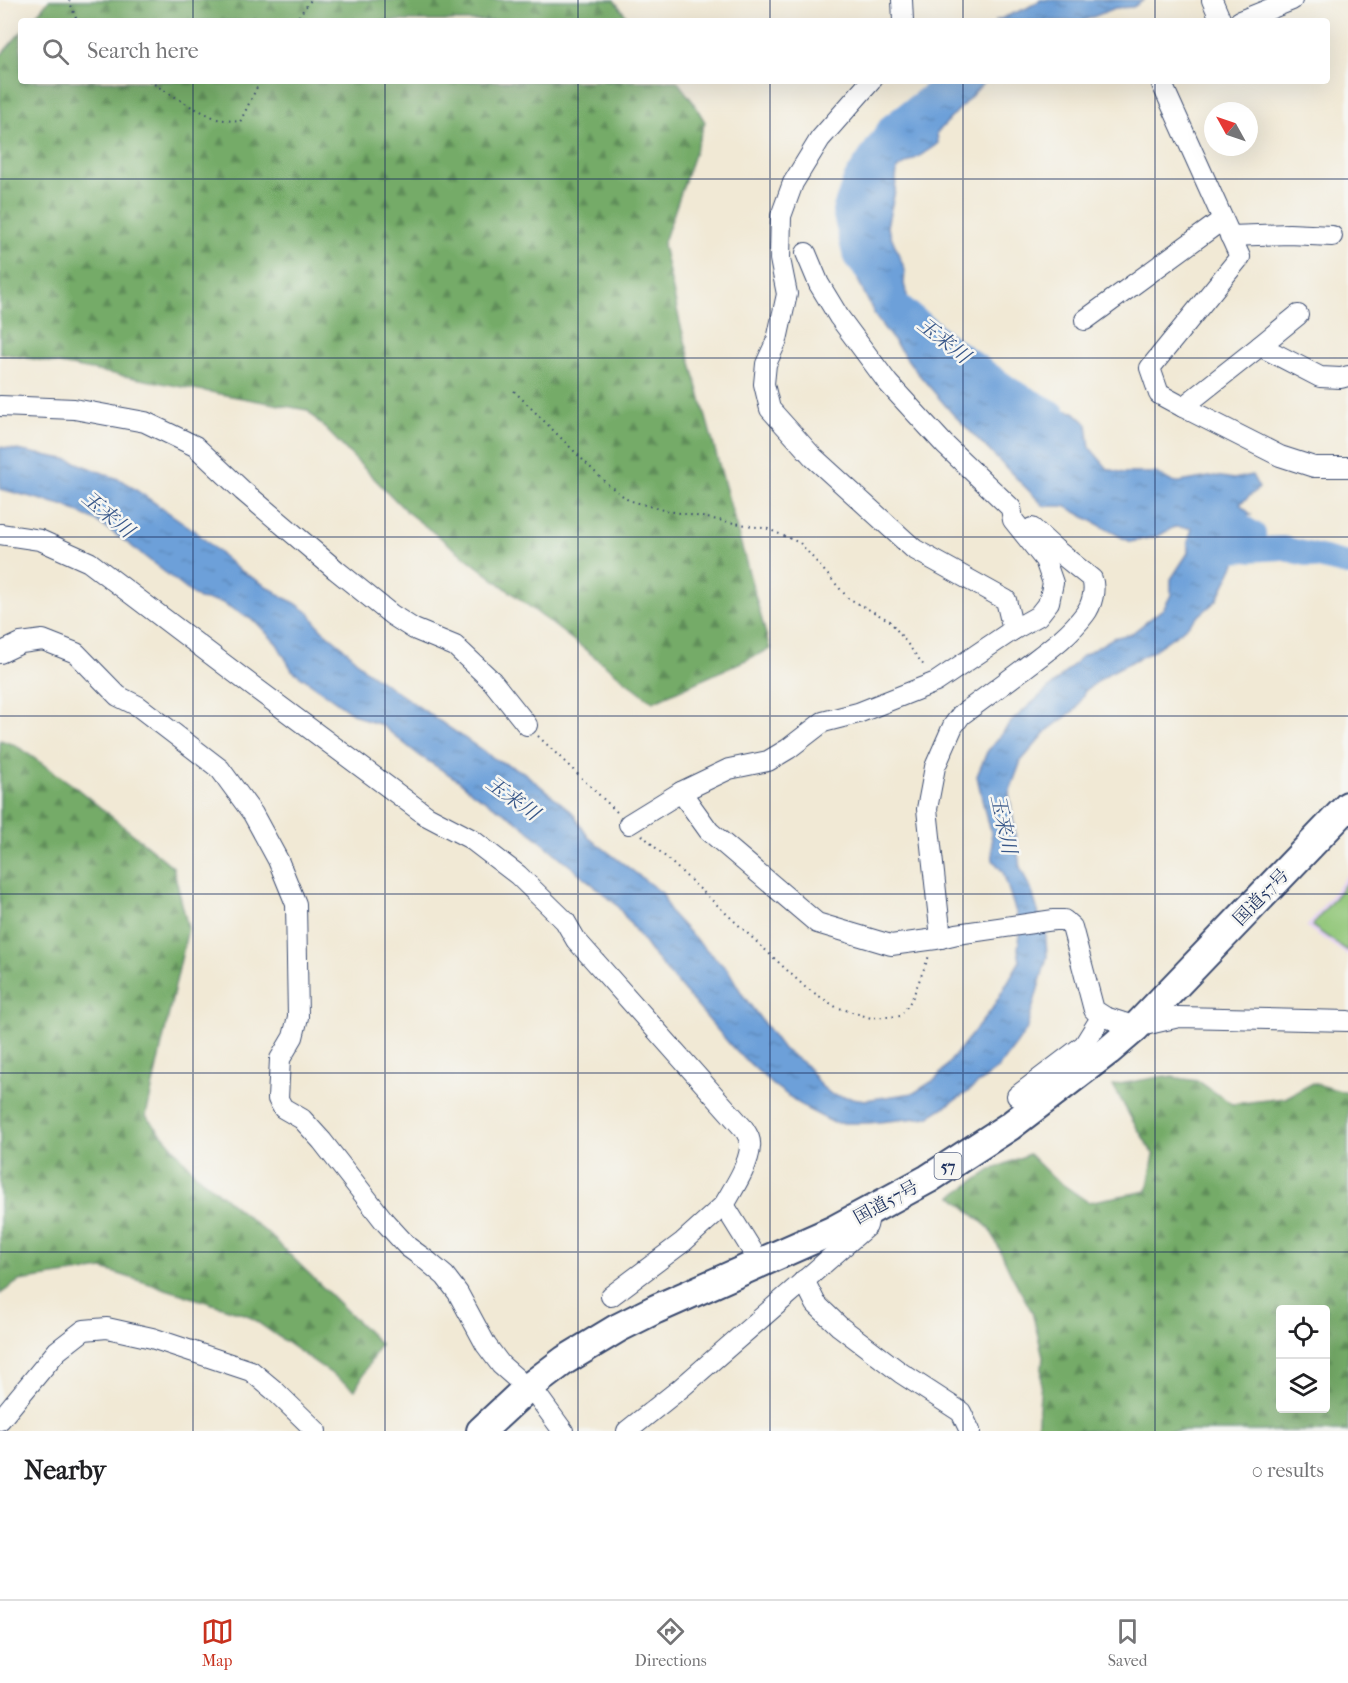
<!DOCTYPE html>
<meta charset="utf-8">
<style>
:root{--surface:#fff;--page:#f2f2f2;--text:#202124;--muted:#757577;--line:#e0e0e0;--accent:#c8321e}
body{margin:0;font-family:"IM FELL French Canon","Noto Serif JP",serif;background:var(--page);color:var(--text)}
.controls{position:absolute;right:18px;bottom:18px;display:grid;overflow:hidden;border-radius:6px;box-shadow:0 6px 24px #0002}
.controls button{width:54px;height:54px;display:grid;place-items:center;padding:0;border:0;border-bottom:2px solid var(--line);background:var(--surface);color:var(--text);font:30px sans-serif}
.compass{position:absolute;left:1204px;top:102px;width:54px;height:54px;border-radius:50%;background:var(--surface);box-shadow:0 6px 24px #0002;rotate:310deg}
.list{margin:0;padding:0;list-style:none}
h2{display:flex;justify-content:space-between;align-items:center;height:78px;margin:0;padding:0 24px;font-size:26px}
h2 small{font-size:20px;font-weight:400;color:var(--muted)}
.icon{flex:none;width:33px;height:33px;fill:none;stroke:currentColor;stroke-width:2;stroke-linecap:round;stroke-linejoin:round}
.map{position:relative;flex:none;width:1348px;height:1431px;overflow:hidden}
.search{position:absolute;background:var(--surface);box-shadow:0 6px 24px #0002;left:18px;right:18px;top:18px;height:66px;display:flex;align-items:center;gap:15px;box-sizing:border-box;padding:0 21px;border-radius:6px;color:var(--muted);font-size:22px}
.sheet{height:168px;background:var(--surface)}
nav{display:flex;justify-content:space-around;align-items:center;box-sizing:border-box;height:84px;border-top:2px solid var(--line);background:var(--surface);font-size:16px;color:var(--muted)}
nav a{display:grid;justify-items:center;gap:3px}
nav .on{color:var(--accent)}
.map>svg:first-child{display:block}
</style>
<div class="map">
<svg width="1348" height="1431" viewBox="0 0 1348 1431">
<defs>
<pattern id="forest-firs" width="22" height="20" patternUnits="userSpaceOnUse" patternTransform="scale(1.5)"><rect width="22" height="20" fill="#74ab68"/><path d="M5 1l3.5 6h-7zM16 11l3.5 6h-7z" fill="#5e8c59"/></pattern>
<pattern id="water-ripples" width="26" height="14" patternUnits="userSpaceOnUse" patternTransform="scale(1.5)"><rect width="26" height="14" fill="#6da0d9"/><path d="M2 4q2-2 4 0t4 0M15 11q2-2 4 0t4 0" fill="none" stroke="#5983b3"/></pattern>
</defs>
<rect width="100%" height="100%" fill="#f6f6f2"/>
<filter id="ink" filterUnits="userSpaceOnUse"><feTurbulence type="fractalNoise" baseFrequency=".0167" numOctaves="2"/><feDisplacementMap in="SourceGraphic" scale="12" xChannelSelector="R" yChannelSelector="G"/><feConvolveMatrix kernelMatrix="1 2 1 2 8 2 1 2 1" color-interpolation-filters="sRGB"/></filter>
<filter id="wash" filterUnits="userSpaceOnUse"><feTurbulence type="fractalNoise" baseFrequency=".008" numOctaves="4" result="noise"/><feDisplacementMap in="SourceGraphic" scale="24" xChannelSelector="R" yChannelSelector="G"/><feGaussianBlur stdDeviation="1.35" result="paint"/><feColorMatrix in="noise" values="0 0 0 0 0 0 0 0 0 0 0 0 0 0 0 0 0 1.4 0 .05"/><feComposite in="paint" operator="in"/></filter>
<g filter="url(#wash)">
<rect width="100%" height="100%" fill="#f1e9d5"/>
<polygon fill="#e4d3f2" points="1348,874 1348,956 1306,927"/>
<polygon fill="#91c678" stroke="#567a6b" stroke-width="1.5" points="1348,881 1348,951 1312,926"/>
<g fill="url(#forest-firs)" stroke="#486d63" stroke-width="1.5" fill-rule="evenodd">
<polygon points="49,0 614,0 630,21 31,21"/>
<polygon points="21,32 21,81 677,81 693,102 705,122 663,245 680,323 770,649 653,702 407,512 307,410 0,353 0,56"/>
<polygon points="0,740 15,745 74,786 173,867 188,928 146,1116 196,1174 274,1239 380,1344 355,1390 247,1315 103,1269 19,1281 0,1294"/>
<path d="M1165,1076L1198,1081L1232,1104L1285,1098L1313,1083L1348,1093V1431H1037L1043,1356L1032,1312L1012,1276L990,1229L952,1196L991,1170L1029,1154L1052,1177L1088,1202L1147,1191L1154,1155L1131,1118L1113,1085ZM1280,1310H1326V1408H1280Z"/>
</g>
<g fill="url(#water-ripples)" stroke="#44689c" stroke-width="1.5">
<polygon points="1041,0 1144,0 1133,7 1115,8 1083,21 995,21 1027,8"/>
<path d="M930,81H985L937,133L938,143C926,154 911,160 897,169L895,191L887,226L905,270L904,284L909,303L923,329L938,346L960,348L982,363L1002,390L1028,401L1043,420L1056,409L1074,412L1087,424L1090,448L1108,469L1123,473H1156L1174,483L1215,476L1234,479L1252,475L1259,488L1240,504L1251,515L1239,517L1240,530L1238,557L1217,600L1180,632L1151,652L1109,673L1085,691L1076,709L1048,730L1021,761L1009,793L1020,867L1032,892L1039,915L1045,924L1047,957L1026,1031L998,1068L965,1094L928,1117L869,1123H834L807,1109L772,1084L733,1048L654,956L616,904L513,818L473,793L458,780L420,756L380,724L365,720L351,712L292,670L277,644L256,622L221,602L199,599L125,541L96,521L66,506L0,489V447L70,460L123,481L195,531L236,568L276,592V594L295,603L309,613L321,629L344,648L365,670L495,759L523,772L572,812L588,837L663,894L669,911L696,940L728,970L742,994L783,1049L807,1066L820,1085L832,1095L865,1100L914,1093L936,1079L992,1009L1020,961L1018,949L1021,928L1003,872L993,860L991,830L985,812L977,776L987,752L1013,720L1059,679L1081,657L1113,638L1131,634L1164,608L1171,595V579L1188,553V543L1192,528L1174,527L1158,536L1130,542L1065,506H1044L952,413L916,371L876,317L858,280L856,251L861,242L855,214L858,183L870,176L882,144L908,125Z"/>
</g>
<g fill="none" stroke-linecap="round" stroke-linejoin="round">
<g stroke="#6da0d9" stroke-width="24">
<polyline points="950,81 891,126 855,180 844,211 855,257 887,295 945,343 1011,390 1052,412 1074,437"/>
<polyline points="1229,551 1282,548 1348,564"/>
<polyline points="1211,554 1254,534 1223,515 1212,513"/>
</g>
</g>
</g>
<g filter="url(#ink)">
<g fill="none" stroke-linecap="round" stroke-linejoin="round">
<g stroke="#3b4b70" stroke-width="22">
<g id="minor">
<polyline points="902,0 903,21"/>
<polyline points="1212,0 1221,21"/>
<polyline points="1240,21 1292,0"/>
<polyline points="871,81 820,139 793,183 781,216 780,259 787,294 777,340 766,364 764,384 770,409 813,457 914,549 1006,600 1013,630"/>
<polyline points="1162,81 1162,84 1240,257 1150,368 1159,394 1183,407"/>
<polyline points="1230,236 1289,234 1332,236"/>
<polyline points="1085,320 1222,220"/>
<polyline points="1260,346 1298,315"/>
<polyline points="1348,376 1341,378 1320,377 1260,346 1183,407 1280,456 1314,467 1348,467"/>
<polyline points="0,406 74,409 145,422 195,446 243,491 336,570 392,615 414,629 455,646 492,681 527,725"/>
<path d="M0,534L40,540L89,562L250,684L427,816L471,839L518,875L565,921L576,940L744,1129C748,1135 751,1140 750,1147C749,1165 733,1189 724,1205"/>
<polyline points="0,653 21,643 43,640 76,653 118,696 138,706 220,769 253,814 278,860 296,904 298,1017 293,1037 280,1059 278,1099 283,1108 302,1119 322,1141 385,1222 408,1247 426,1260 445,1276 458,1293 486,1345 501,1365 517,1379"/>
<polyline points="681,792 709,831 817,923 891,945 936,939 957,934 1054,920 1064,920 1072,927 1094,1010 1105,1017 1136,1027 1179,1017 1348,1021"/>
<polyline points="629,824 681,792 729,769 768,761 788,749 823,722 858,713 936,682 1013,630 1038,616 1049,602 1053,583 1045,560 1013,520 1011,508 945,445 888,383 839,317 819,284 806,253"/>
<path d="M941,938L927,809L935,767L953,726L961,715C982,700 1002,685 1022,670C1044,653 1068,637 1085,614C1092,605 1096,589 1092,579L1055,549L1032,528"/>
<polyline points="1017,1096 1084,1045 1102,1016"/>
<polyline points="804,1280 816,1304 839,1326 901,1373 961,1412 970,1431"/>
<polyline points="611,1296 683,1242 724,1205 760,1263"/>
<polyline points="539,1398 563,1431"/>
<polyline points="0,1420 57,1351 84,1330 107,1328 152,1338 251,1371 275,1391 316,1431"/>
<polyline points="627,1431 681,1388 867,1226 870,1212"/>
</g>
</g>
<g stroke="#3b4b70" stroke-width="32">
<polyline id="highway" points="481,1431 524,1391 565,1360 618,1328 656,1309 832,1231 928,1179 1010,1126 1108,1051 1136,1027 1348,806"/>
</g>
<g stroke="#3b4b70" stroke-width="2" stroke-dasharray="1.5 4.5" stroke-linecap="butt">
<polyline points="69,0 77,21"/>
<polyline points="295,21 311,0"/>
<polyline points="149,81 190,106 217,119 240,122 260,81"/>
<polyline points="514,391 606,483 628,500 663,510 768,529 800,543 848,598 890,621 925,667"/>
<polyline points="538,736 618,813"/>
<polyline points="642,835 805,987 836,1007 871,1018 901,1016 912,999 929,956"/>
</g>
<use href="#minor" stroke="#fff" stroke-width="20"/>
<use href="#highway" stroke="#fff" stroke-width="28"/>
</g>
</g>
<path fill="none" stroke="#1b2f5e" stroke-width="1.5" stroke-opacity="0.55" d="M193,0V21M385,0V21M578,0V21M770,0V21M963,0V21M1155,0V21M193,81V1431M385,81V1431M578,81V1431M770,81V1431M963,81V1431M1155,81V1431M0,179H1348M0,358H1348M0,537H1348M0,716H1348M0,894H1348M0,1073H1348M0,1252H1348"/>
<g text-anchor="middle" stroke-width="5" stroke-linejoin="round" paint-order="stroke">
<rect fill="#f6f6f2" stroke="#5d6b8a" stroke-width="1.5" x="934.5" y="1153" width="27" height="26" rx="4.5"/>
<g font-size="16" font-weight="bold" fill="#1b2f5e">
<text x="948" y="1172">57</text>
</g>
<g font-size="18" fill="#1b2f5e" stroke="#f6f6f2">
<text transform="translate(1261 897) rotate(-46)" y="6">国道57号</text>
<text transform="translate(886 1202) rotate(-29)" y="6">国道57号</text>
</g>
<g font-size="20" font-style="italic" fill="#385789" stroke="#f6f6f2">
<text transform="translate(944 340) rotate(38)" y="7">玉来川</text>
<text transform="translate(108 514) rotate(40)" y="7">玉来川</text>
<text transform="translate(513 798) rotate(36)" y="7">玉来川</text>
<text transform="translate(1004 824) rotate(78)" y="7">玉来川</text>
</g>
</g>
</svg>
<div class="controls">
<button><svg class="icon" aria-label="locate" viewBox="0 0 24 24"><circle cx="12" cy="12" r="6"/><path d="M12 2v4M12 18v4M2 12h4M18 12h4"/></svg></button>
<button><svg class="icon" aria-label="layers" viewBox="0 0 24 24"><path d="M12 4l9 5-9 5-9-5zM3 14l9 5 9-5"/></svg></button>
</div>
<svg class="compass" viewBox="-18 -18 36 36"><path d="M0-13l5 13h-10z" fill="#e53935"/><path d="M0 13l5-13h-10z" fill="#757577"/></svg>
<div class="search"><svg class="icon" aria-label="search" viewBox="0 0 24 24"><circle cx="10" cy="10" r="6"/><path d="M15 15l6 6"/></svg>Search here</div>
</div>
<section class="sheet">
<h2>Nearby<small>0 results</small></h2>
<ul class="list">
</ul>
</section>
<nav>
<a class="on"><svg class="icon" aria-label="map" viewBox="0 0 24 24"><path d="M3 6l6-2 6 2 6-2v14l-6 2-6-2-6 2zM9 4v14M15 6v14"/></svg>Map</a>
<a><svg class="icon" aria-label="directions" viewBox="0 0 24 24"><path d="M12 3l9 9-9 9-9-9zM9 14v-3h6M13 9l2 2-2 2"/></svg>Directions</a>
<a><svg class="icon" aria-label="saved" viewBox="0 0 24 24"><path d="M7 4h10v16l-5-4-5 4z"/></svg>Saved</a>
</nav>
